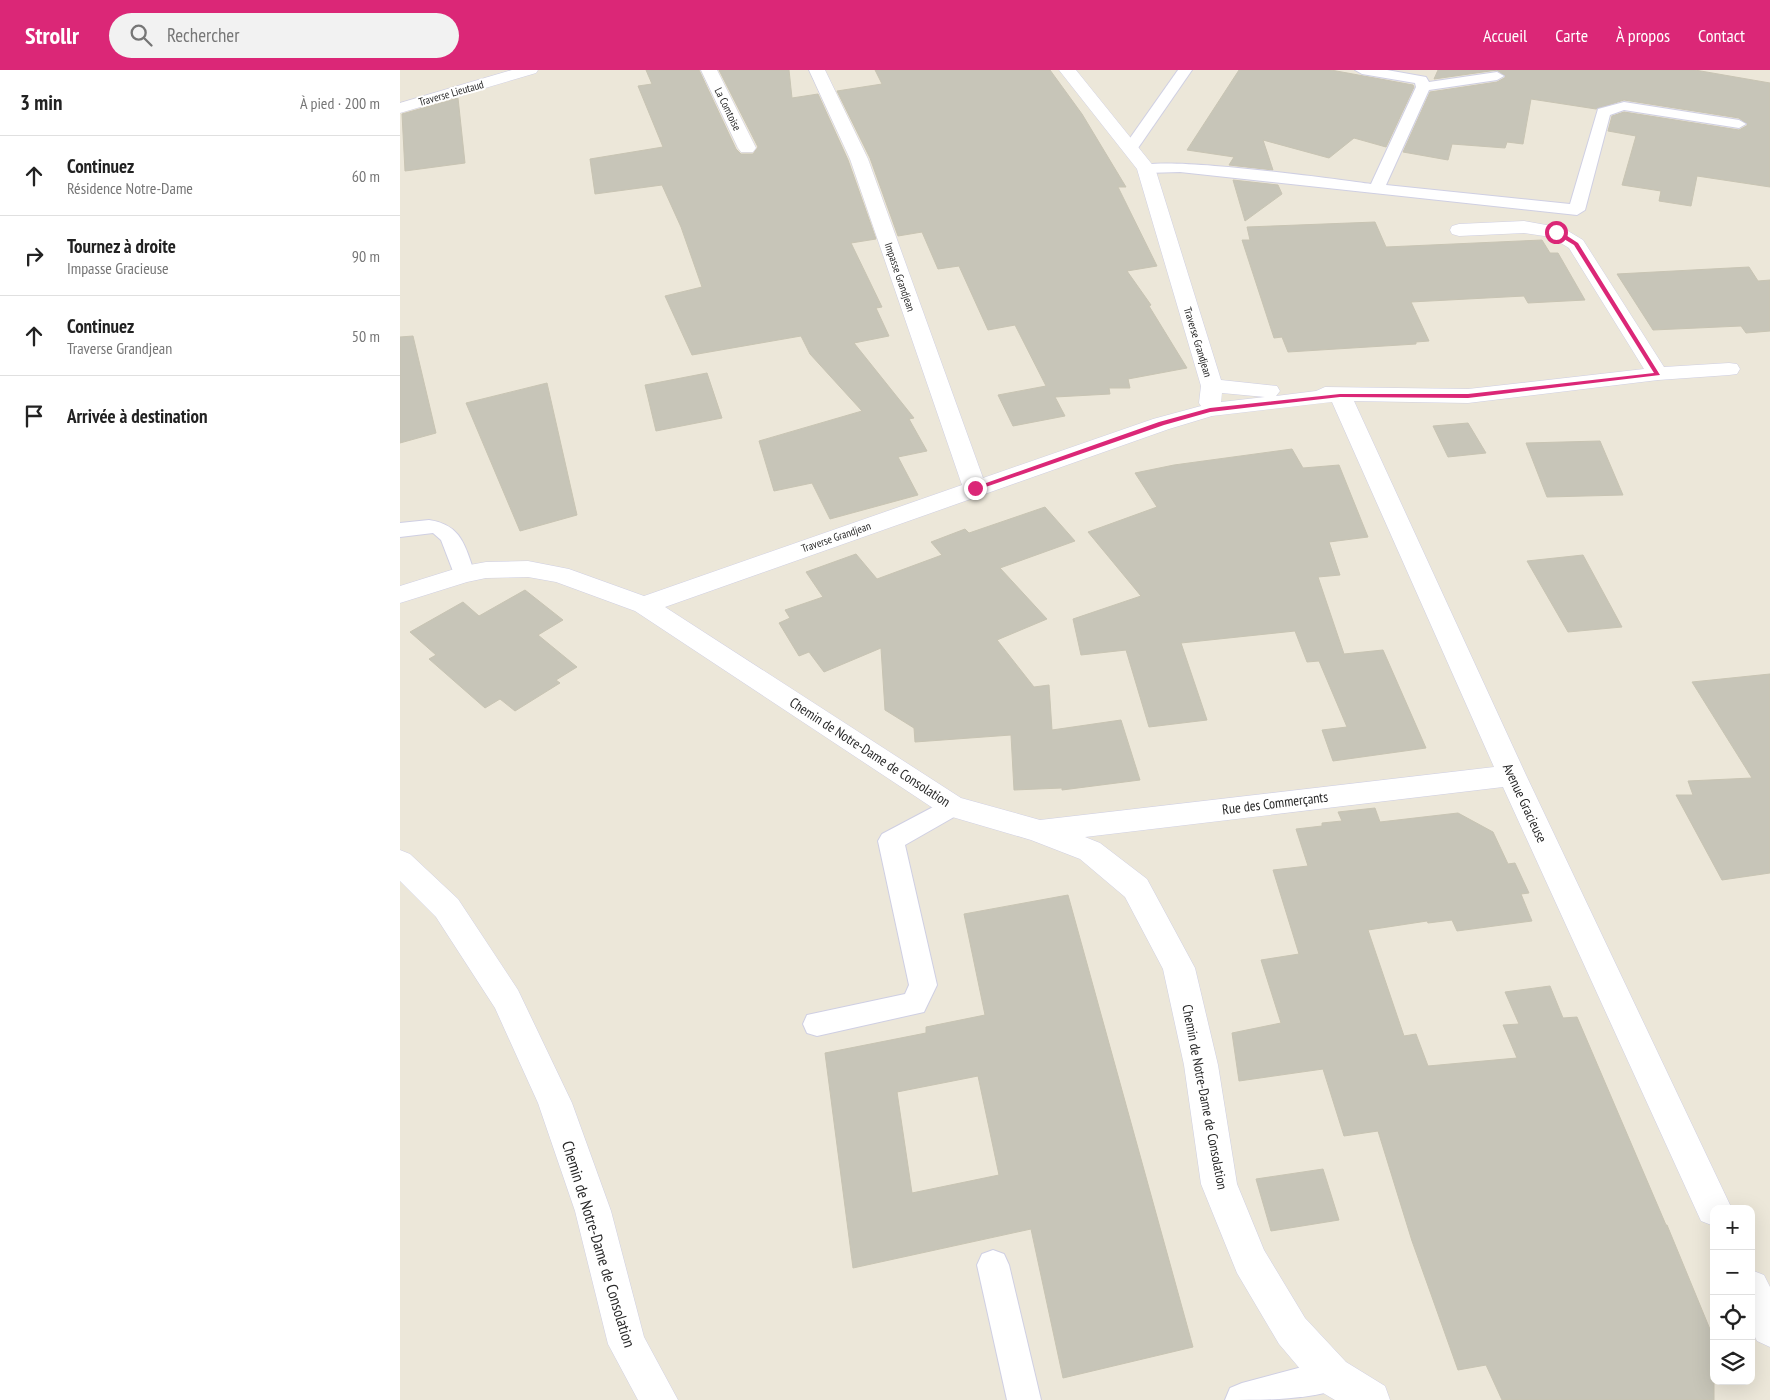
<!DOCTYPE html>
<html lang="fr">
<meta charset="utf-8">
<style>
:root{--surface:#fff;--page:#f2f2f2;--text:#222;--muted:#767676;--line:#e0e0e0;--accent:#db2777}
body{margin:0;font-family:"PT Sans Narrow",sans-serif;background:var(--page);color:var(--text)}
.controls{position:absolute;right:15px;bottom:15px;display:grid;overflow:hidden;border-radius:10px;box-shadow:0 5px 20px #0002}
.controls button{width:45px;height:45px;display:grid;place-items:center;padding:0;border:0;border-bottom:1px solid var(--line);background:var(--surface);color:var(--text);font:25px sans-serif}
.stop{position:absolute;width:15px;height:15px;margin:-11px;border:4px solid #db2777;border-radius:50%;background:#fff}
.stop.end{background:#db2777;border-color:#fff;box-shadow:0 1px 5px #0008}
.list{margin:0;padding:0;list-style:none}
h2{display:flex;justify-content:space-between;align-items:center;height:65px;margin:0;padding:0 20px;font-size:21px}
h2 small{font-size:16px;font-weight:400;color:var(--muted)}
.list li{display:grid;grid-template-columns:32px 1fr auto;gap:15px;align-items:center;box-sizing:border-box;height:80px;padding:0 20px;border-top:1px solid var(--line)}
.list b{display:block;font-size:19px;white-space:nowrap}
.list p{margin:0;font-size:16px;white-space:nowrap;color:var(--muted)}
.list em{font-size:16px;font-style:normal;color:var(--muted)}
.icon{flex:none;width:28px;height:28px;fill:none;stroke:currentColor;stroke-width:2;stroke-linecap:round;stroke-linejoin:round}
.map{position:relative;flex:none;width:1370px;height:1330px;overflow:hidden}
header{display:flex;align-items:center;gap:30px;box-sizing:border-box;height:70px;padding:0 25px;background:var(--accent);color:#fff}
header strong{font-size:24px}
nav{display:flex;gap:28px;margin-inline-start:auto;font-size:18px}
.search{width:350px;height:45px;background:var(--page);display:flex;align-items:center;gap:12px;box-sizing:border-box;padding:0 18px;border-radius:28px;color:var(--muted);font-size:19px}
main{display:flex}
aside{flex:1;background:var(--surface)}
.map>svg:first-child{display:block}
</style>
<header>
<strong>Strollr</strong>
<div class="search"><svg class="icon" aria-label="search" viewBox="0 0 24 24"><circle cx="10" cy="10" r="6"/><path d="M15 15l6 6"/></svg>Rechercher</div>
<nav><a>Accueil</a><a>Carte</a><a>À propos</a><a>Contact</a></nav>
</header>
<main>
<aside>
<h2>3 min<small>À pied · 200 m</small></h2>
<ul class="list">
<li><svg class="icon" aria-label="ahead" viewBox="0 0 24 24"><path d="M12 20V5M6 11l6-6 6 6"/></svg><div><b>Continuez</b><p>Résidence Notre-Dame</p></div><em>60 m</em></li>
<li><svg class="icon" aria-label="right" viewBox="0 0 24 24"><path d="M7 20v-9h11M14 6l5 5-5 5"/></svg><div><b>Tournez à droite</b><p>Impasse Gracieuse</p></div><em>90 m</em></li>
<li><svg class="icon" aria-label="ahead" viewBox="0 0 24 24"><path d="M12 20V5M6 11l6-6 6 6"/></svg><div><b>Continuez</b><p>Traverse Grandjean</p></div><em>50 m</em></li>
<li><svg class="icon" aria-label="arrive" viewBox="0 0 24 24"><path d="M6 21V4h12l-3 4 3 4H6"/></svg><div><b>Arrivée à destination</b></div></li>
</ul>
</aside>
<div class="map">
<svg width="1370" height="1330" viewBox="0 0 1370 1330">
<rect width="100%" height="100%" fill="#ece7d9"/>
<g fill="#c7c5b8" stroke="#c8c4b3" fill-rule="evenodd">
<polygon points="246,0 299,0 336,79 341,84 353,84 358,77 319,0 389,0 392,28 418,24 448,90 476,169 451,173 482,237 476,238 489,266 454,273 514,348 509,349 527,381 498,387 518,425 430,449 412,413 374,421 359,371 462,341 410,284 401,266 292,285 265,226 302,217 281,157 262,115 195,124 190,89 263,77 238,16 252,14"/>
<polygon points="475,0 650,0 682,44 726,117 718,117 757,196 727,201 751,235 749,236 787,298 728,309 730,318 709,318 710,324 655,327 665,346 613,356 598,325 646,316 615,255 588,260 559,196 538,199 522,162 498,166 470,88 437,21 482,14"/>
<polygon points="839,0 931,0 1013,15 1014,17 986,77 954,68 929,88 863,70 873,100 829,95 834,87 787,80"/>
<polygon points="1038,0 1295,0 1370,13 1370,117 1297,106 1291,136 1259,131 1261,121 1222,115 1236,66 1208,61 1212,46 1224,42 1339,60 1348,55 1339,48 1224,30 1196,39 1131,29 1123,74 1107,72 1105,78 1052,74 1048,90 1003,82 1030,22 1097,12 1106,7 1097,0 1034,9"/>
<polygon points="58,28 65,93 5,101 2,44"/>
<polygon points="833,110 878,115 882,124 845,151"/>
<polygon points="975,152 986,177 1142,170 1150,183 1158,183 1185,230 1128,233 1124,226 1011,232 1029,271 1016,272 1016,274 888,282 882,267 874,268 842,170 850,170 847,157"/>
<polygon points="1349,197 1358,211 1370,210 1370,261 1346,263 1341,256 1253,260 1217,204"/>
<polygon points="13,266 36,363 0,373 0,267"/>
<polygon points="307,303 322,348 256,361 245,315"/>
<polygon points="147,313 177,445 120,461 66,333"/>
<polygon points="1068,353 1086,383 1048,387 1033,356"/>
<polygon points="1200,371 1223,425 1147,427 1126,373"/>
<polygon points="892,379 903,398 939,395 968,467 929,472 940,505 918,507 944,584 983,580 1026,678 933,691 922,660 947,657 919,591 907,592 895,561 781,573 807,650 749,657 726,580 681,585 673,549 741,526 688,462 757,437 735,403 774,395"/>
<polygon points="645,437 675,471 600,498 647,549 597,570 634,617 649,615 652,660 721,650 740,710 662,720 662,718 614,720 611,665 515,672 514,658 485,640 481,578 424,602 409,582 399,586 379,553 390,548 385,540 423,527 406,502 456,484 477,509 542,485 531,472 565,459 569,463"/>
<polygon points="1183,485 1222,557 1168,562 1127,491"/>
<polygon points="125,520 163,550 138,565 177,597 156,610 160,613 115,641 100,629 85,638 29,589 36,585 10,562 63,532 79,546"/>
<polygon points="1370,604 1370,803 1322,810 1276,725 1293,725 1288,711 1352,708 1292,612"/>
<polygon points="975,738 980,752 1058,743 1093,762 1108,794 1115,793 1129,823 1121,824 1132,851 1057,861 1052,850 1028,853 1027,851 968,860 1004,966 1016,964 1028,996 1117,988 1103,955 1119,954 1105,922 1150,916 1163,948 1177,947 1266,1155 1267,1155 1314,1269 1314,1330 1102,1330 1086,1295 1058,1300 1012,1171 978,1061 944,1066 923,999 839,1011 832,963 881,953 861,890 899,884 873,800 908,796 896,759 922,756 922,753 942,751 938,742"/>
<path d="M668,825L793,1277L663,1308L631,1159L453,1198L425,983L526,963V957L585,945L564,844ZM578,1006L599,1105L512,1123L497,1022Z"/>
<polygon points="923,1099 939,1150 871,1161 856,1109"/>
</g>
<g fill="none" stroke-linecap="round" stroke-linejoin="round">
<g stroke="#cfcfe3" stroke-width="2">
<g id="service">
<polygon points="778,0 792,0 736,81 726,81 723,78"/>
<path d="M955,0H987L1026,7L1029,12L1097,2L1104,6L1097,10L1029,20L986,115L1170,134L1198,39L1224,32L1339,50L1346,54L1339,58L1224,40L1210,45L1185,140L1177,145L780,102L746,103L738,98C748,83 942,110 971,114L1016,17L1015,13L962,4Z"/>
<path d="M29,450C62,455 65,476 75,504L72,509L64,511L56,509L41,470L33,463L0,467V453Z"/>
<polygon points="552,727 561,729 564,736 561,743 505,775 537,915 524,942 417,966 407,963 403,954 407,945 505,924 509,915 478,771 482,764"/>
<polygon points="593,1180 604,1184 609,1195 641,1330 607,1330 577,1195 582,1184"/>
<path d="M932,1289L944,1294L949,1306L944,1318C905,1330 867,1330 825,1330L830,1318L842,1313Z"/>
</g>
</g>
<g stroke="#cfcfe3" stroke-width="1">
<g id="minor">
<polygon points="112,0 138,0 136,3 0,43 0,33"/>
<polygon points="301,0 317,0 356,78 353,82 341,82 338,78"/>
<path d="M409,0H425L468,89L583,408L753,349L801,336L799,333L801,316L737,99L659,0H676L755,98L821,310L877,316L880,321L876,326L916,321L925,317L1068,319L1244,299L1169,178L1151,167L1124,163L1059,166L1052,164L1050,160L1052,156L1059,154L1124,151L1163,158L1183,170L1264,297L1329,293L1337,294L1340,299L1337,304L1329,305L1258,310L1068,333L954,331L1126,705L1332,1139H1314V1156L1301,1151L1103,717L685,767L700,773L747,809L795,898L818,995L837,1114L864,1180L905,1248L946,1292L985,1316L990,1330H935L918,1320L879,1274L837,1203L801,1114L784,995L763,899L725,827L680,789L631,770L542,744L235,541L156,512L128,507L86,508L67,512L0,533V516L64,496L86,492L128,491L169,499L244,526L562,415L450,89ZM822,323L865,327L821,332ZM932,332L1094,697L640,750L561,728L265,537L769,359L812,346Z"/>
<polygon points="1351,1200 1364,1205 1370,1217 1370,1277 1357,1271 1351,1259"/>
</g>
</g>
<g stroke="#cfcfe3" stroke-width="1">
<polygon id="tertiary" points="0,780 10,784 58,829 118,920 172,1033 211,1141 244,1267 278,1330 238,1330 208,1274 175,1141 138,1033 95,938 36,847 0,811"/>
</g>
<use href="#service" fill="#fff" fill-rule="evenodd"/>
<use href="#minor" fill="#fff" fill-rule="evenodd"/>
<use href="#tertiary" fill="#fff" fill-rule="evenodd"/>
</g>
<polygon fill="#db2777" points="1154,160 1158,160 1178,173 1260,305 1068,328 940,327 810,342 764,355 577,420 572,418 759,352 810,338 940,324 1068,324 1254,303 1174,175 1154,163"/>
<g text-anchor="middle" stroke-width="4" stroke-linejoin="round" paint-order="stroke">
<g font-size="11" fill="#292929" stroke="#fff">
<text transform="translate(51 23) rotate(-16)" y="4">Traverse Lieutaud</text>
<text transform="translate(328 39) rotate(64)" y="4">La Comtoise</text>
<text transform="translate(500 207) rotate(71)" y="4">Impasse Grandjean</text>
<text transform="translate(798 272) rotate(73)" y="4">Traverse Grandjean</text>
<text transform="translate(436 467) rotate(-19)" y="4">Traverse Grandjean</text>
</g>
<g font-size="14" fill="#292929" stroke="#fff">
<text transform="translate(470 682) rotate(33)" y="5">Chemin de Notre-Dame de Consolation</text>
<text transform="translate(875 733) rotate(-7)" y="5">Rue des Commerçants</text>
<text transform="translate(1125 733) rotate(65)" y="5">Avenue Gracieuse</text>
<text transform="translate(805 1027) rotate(79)" y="5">Chemin de Notre-Dame de Consolation</text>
</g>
<g font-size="16" fill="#292929" stroke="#fff">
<text transform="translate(199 1174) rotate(73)" y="6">Chemin de Notre-Dame de Consolation</text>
</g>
</g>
</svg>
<div class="controls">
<button>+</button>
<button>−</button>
<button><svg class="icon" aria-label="locate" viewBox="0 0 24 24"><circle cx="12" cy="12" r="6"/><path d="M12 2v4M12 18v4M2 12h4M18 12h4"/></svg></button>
<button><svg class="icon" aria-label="layers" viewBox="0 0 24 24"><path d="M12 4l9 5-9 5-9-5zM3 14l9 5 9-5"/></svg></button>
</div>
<div class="stop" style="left:1156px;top:162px"></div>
<div class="stop end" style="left:575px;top:418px"></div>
</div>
</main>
